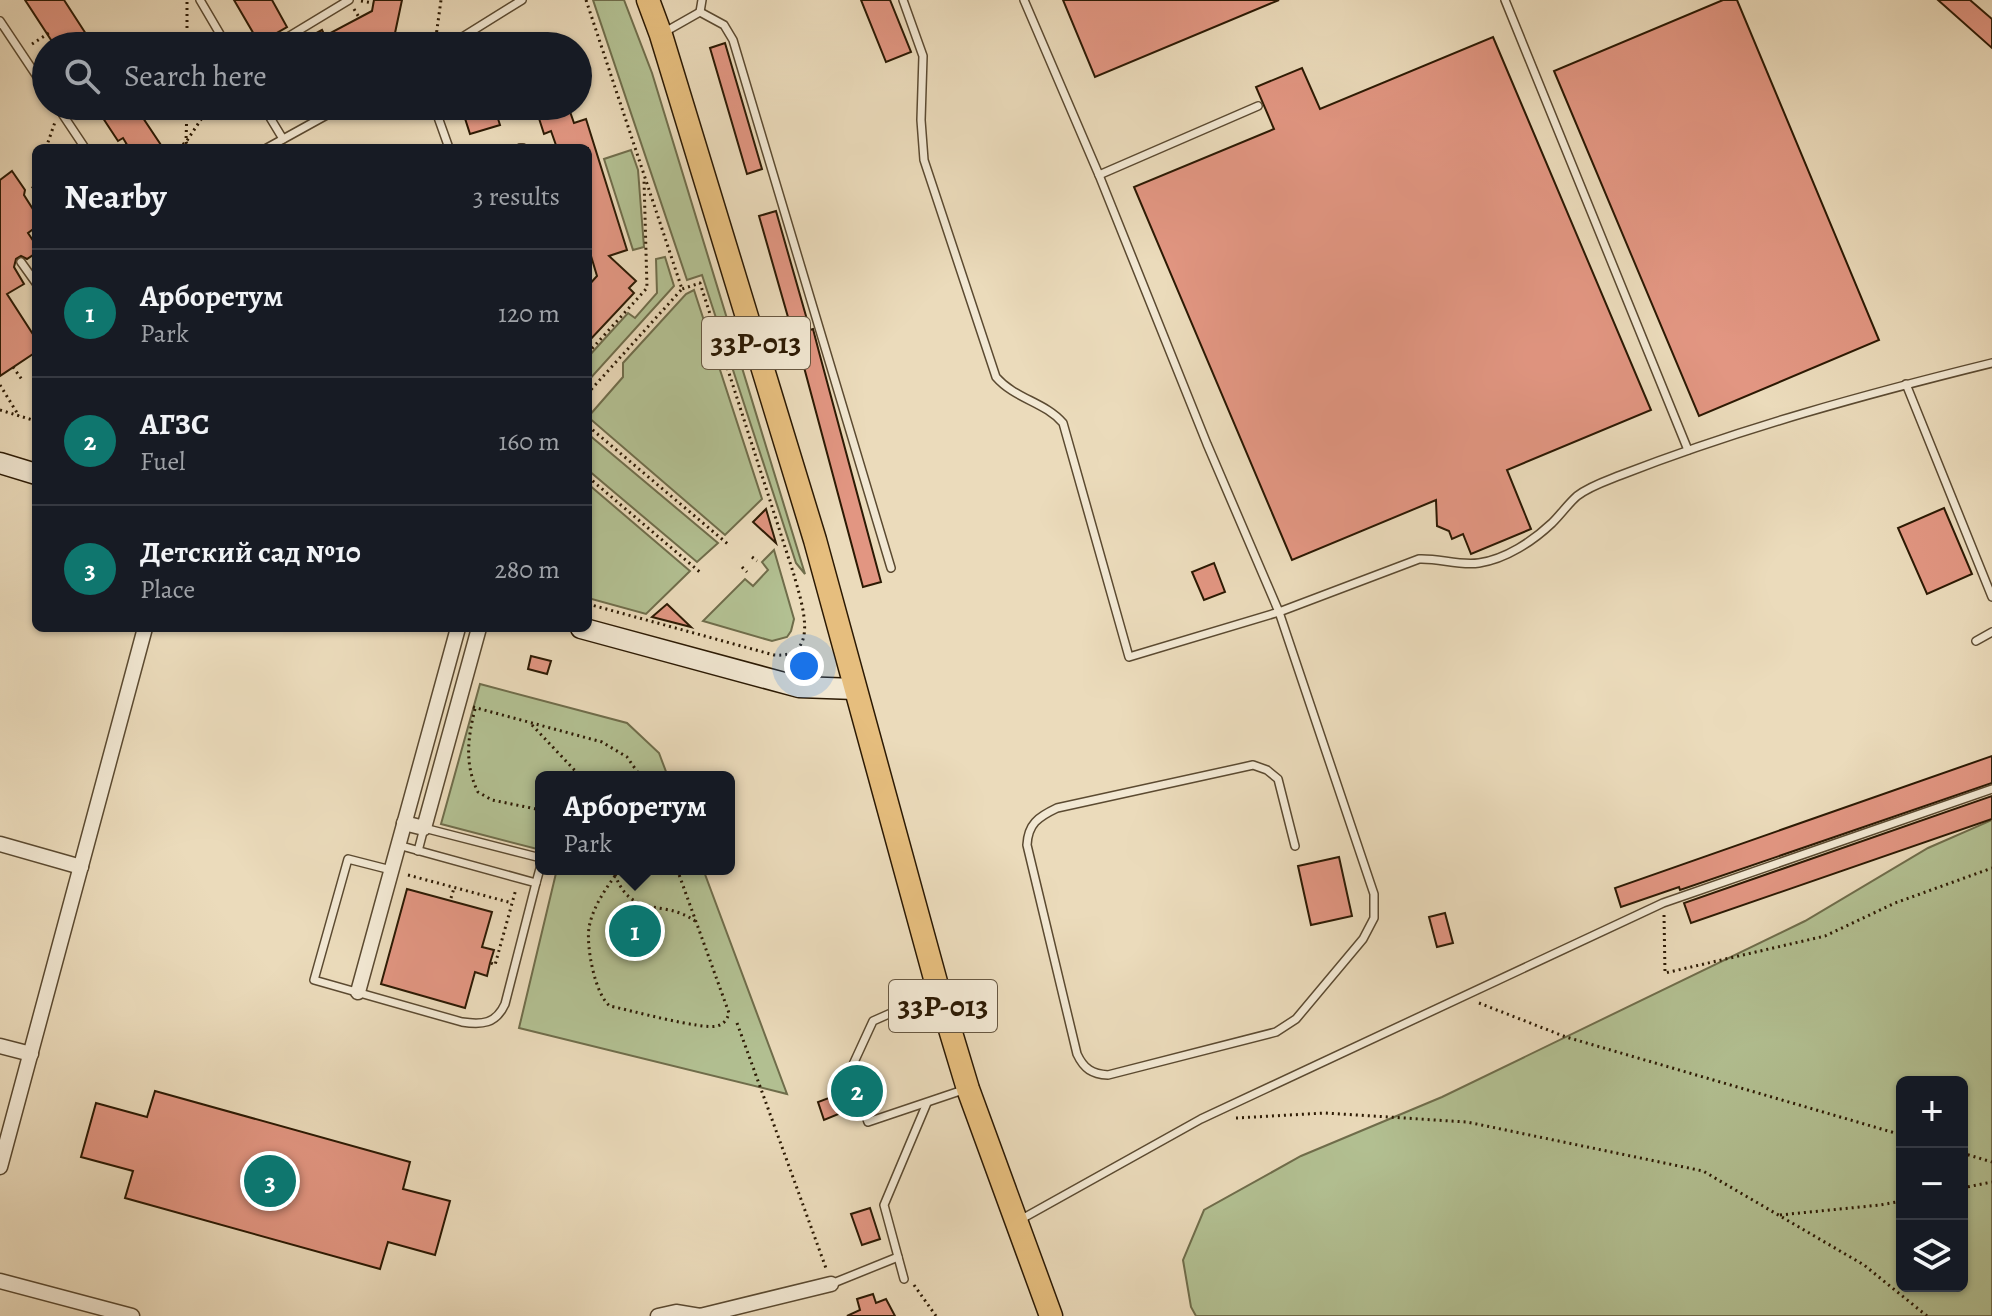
<!DOCTYPE html>
<meta charset="utf-8">
<style>
:root{--surface:#171b24;--page:#242831;--text:#f1f3f6;--muted:#9ea1a6;--line:#363941;--accent:#0f766e}
body{margin:0;font-family:Alegreya,serif;background:var(--page);color:var(--text)}
.controls{position:absolute;right:24px;bottom:24px;display:grid;overflow:hidden;border-radius:12px;box-shadow:0 2px 6px #0004}
.controls button{width:72px;height:72px;display:grid;place-items:center;padding:0;border:0;border-bottom:2px solid var(--line);background:var(--surface);color:var(--text);font:40px sans-serif}
.you{position:absolute;left:804px;top:666px;width:28px;height:28px;margin:-20px;border:6px solid #fff;border-radius:50%;background:#1a73e8;box-shadow:0 0 0 12px #1a73e833}
.badge{display:grid;place-items:center;width:52px;height:52px;border-radius:50%;background:var(--accent);color:#fff;font-size:26px;font-weight:700}
.pin{position:absolute;translate:-50% -50%;border:4px solid #fff;box-shadow:0 2px 8px #0006}
.popup{position:absolute;left:535px;top:771px;width:200px;height:104px;box-sizing:border-box;display:grid;place-content:center;border-radius:12px;background:var(--surface);filter:drop-shadow(0 2px 6px #0005);font-size:26px;white-space:nowrap;color:var(--muted)}
.popup b{font-size:30px;color:var(--text)}
.popup::after{content:'';position:absolute;left:50%;top:100%;margin-left:-16px;border:16px solid transparent;border-top-color:var(--surface)}
.list{margin:0;padding:0;list-style:none}
h2{display:flex;justify-content:space-between;align-items:center;height:104px;margin:0;padding:0 32px;font-size:34px}
h2 small{font-size:26px;font-weight:400;color:var(--muted)}
.list li{display:grid;grid-template-columns:52px 1fr auto;gap:24px;align-items:center;box-sizing:border-box;height:128px;padding:0 32px;border-top:2px solid var(--line)}
.list b{display:block;font-size:30px;white-space:nowrap}
.list p{margin:0;font-size:26px;white-space:nowrap;color:var(--muted)}
.list em{font-size:26px;font-style:normal;color:var(--muted)}
.icon{flex:none;width:44px;height:44px;fill:none;stroke:currentColor;stroke-width:2;stroke-linecap:round;stroke-linejoin:round}
.map{position:relative;flex:none;width:1992px;height:1316px;overflow:hidden}
.search{position:absolute;background:var(--surface);box-shadow:0 2px 6px #0004;left:32px;top:32px;width:560px;height:88px;display:flex;align-items:center;gap:20px;box-sizing:border-box;padding:0 28px;border-radius:44px;color:var(--muted);font-size:30px}
.panel{position:absolute;background:var(--surface);box-shadow:0 2px 6px #0004;left:32px;top:144px;width:560px;height:488px;border-radius:12px}
.map>svg:first-child{display:block}
</style>
<div class="map">
<svg width="1992" height="1316" viewBox="0 0 1992 1316">
<rect width="100%" height="100%" fill="#ebdbbb"/>
<filter id="stains"><feTurbulence type="fractalNoise" baseFrequency=".0025" numOctaves="4"/><feColorMatrix values="0 0 0 0 .2 0 0 0 0 .09 0 0 0 0 .02 0 0 0 .5 -.17"/></filter>
<radialGradient id="worn" r=".72"><stop offset=".6" stop-color="#630" stop-opacity="0"/><stop offset="1" stop-color="#630" stop-opacity=".3"/></radialGradient>
<g fill="#b3c193" stroke="#6f6d4b" stroke-width="2" fill-rule="evenodd">
<polygon points="593,0 624,0 652,73 805,574 796,563 702,275 687,280"/>
<polygon points="631,150 638,170 644,247 633,250 604,159"/>
<polygon points="665,257 674,286 588,381 588,357 628,313 635,318 657,293 656,259"/>
<polygon points="694,290 762,499 725,535 588,417 623,377 623,363 686,294"/>
<polygon points="588,434 718,543 697,562 588,470"/>
<polygon points="588,484 690,571 646,614 588,598"/>
<polygon points="774,550 794,619 791,631 787,637 772,641 703,621 745,579 753,586 768,570 762,562"/>
<polygon points="480,684 627,723 659,753 668,777 541,777 541,850 441,824"/>
<path d="M1992,820V1316H1196L1191,1307L1183,1260L1204,1210L1301,1156L1442,1097L1805,921L1928,848ZM1902,1082H1962V1286H1902Z"/>
<polygon points="557,869 703,869 787,1094 519,1028"/>
</g>
<g fill="#e29682" stroke="#2b1903" stroke-width="2">
<polygon points="25,0 64,0 88,37 86,38 91,46 55,46"/>
<polygon points="234,0 272,0 287,27 259,43"/>
<polygon points="374,0 402,0 395,33 370,46 293,46 322,30 325,36 372,11"/>
<polygon points="861,0 890,0 911,52 886,62"/>
<polygon points="1063,0 1279,0 1095,77"/>
<polygon points="1723,0 1737,0 1879,340 1699,416 1554,71"/>
<polygon points="1938,0 1970,0 1992,19 1992,48"/>
<polygon points="1493,37 1651,410 1507,470 1531,529 1471,554 1463,534 1452,539 1449,531 1437,526 1436,500 1292,560 1134,187 1274,129 1256,87 1302,68 1320,109"/>
<polygon points="725,43 762,169 747,174 710,48"/>
<polygon points="95,106 135,106 163,148 129,148 123,138 118,141"/>
<polygon points="461,106 494,106 500,125 470,134"/>
<polygon points="535,106 568,106 574,123 586,119 627,250 609,256 636,281 629,288 634,293 588,342 588,286 597,276 588,246 588,148 557,148 551,131 544,134"/>
<polygon points="12,171 25,190 24,195 36,214 36,227 28,233 36,245 36,253 27,259 21,256 16,259 14,267 24,284 7,294 36,339 36,352 0,376 0,180"/>
<polygon points="776,211 810,330 813,329 819,352 881,582 863,587 794,330 792,331 759,216"/>
<polygon points="1944,508 1972,574 1927,594 1898,528"/>
<polygon points="766,509 776,543 753,522"/>
<polygon points="1214,563 1225,592 1204,600 1192,572"/>
<polygon points="667,604 691,627 652,617"/>
<polygon points="531,656 551,661 547,674 528,669"/>
<polygon points="1992,756 1992,783 1680,890 1679,887 1621,907 1615,888"/>
<polygon points="1992,796 1992,819 1691,923 1684,903"/>
<polygon points="1339,857 1352,916 1311,925 1298,866"/>
<polygon points="407,889 492,912 482,947 494,950 490,963 487,976 475,972 465,1008 381,984"/>
<polygon points="1445,913 1453,943 1437,947 1429,917"/>
<polygon points="155,1091 410,1162 403,1189 450,1201 435,1255 388,1242 380,1269 125,1198 133,1171 81,1157 96,1103 147,1117"/>
<polygon points="834,1096 841,1113 824,1120 818,1102"/>
<polygon points="870,1208 880,1239 862,1245 851,1214"/>
<polygon points="873,1294 876,1303 886,1299 895,1316 847,1316 860,1310 857,1299"/>
</g>
<g fill="none" stroke-linecap="round" stroke-linejoin="round">
<g stroke="#5b4a31" stroke-width="10">
<g id="lane">
<polyline points="200,0 227,46"/>
<path d="M903,0L923,56L921,120L924,160L996,377C1015,399 1045,402 1063,423L1129,657L1279,612L1419,559C1439,558 1459,566 1479,563C1506,559 1533,541 1552,523C1561,514 1568,504 1577,496C1590,486 1606,481 1621,475C1742,428 1866,394 1992,363"/>
<path d="M1024,0L1099,175L1207,444L1279,612L1374,894V918L1363,939L1296,1019L1276,1032L1108,1075C1092,1074 1084,1069 1077,1054L1027,845C1028,824 1038,817 1057,808L1253,765L1267,770L1278,779L1295,846"/>
<polyline points="1505,0 1688,450"/>
<polyline points="700,12 702,0"/>
<polyline points="0,21 46,90"/>
<polyline points="663,33 700,12 724,25 733,40 891,568"/>
<polyline points="273,46 349,0"/>
<polyline points="448,46 522,0"/>
<polyline points="57,106 85,148"/>
<polyline points="263,106 283,139"/>
<polyline points="434,106 449,148"/>
<polyline points="267,148 343,106"/>
<polyline points="520,148 523,148"/>
<polyline points="1099,175 1258,106"/>
<polyline points="21,262 36,283"/>
<polyline points="1906,384 1992,597"/>
<polyline points="1976,641 1992,632"/>
<polyline points="418,851 424,828 541,858"/>
<path d="M391,870L348,859L314,980L462,1022C482,1025 496,1024 505,1004L536,883L398,845"/>
<polyline points="536,883 541,865"/>
<polyline points="934,994 873,1021 850,1071 868,1122 966,1089"/>
<polyline points="1018,1221 1201,1119 1663,903 1992,789"/>
<polyline points="904,1279 884,1205 927,1103"/>
<polyline points="831,1284 898,1257"/>
</g>
</g>
<g stroke="#5b4a31" stroke-width="17">
<g id="street">
<polyline points="404,823 424,828 479,628"/>
<polyline points="0,844 81,867"/>
<polyline points="358,992 458,628"/>
<polyline points="0,1046 31,1054"/>
<polyline points="0,1167 145,628"/>
<polyline points="0,1281 132,1316"/>
<polyline points="658,1316 676,1312 700,1316 831,1284"/>
</g>
</g>
<g stroke="#2b1903" stroke-width="23">
<g id="secondary">
<polyline points="0,463 36,474"/>
<polyline points="581,628 799,687 855,689"/>
</g>
</g>
<g stroke="#2b1903" stroke-width="25">
<polyline id="primary" points="648,0 661,35 815,540 939,993 968,1089 1051,1316"/>
</g>
<g stroke="#2b1903" stroke-width="3" stroke-dasharray="2 4" stroke-linecap="butt">
<polyline points="586,0 682,289 588,393"/>
<polyline points="361,1 373,3"/>
<polyline points="354,9 360,19"/>
<polyline points="32,44 52,31"/>
<polyline points="435,44 441,0"/>
<polyline points="187,46 187,2"/>
<polyline points="187,106 186,142 189,148"/>
<polyline points="46,148 55,122"/>
<polyline points="121,148 127,144"/>
<polyline points="178,148 186,142 210,106"/>
<polyline points="36,175 32,186 36,191"/>
<polyline points="588,353 647,288 644,180"/>
<polyline points="13,367 23,381"/>
<polyline points="0,385 19,416"/>
<polyline points="0,410 36,421"/>
<polyline points="588,426 729,545"/>
<polyline points="588,477 701,573"/>
<polyline points="752,557 757,561"/>
<polyline points="742,567 747,572"/>
<path d="M588,604L774,655C822,659 801,601 794,575L700,283L682,289"/>
<polyline points="473,707 602,742 627,757 641,777"/>
<path d="M475,709C468,737 464,764 478,792L492,800L541,810"/>
<polyline points="532,725 581,777"/>
<path d="M613,869C630,922 661,897 695,921"/>
<polyline points="408,875 512,903"/>
<path d="M615,876C604,891 592,909 589,928C586,946 595,995 610,1006C629,1010 702,1030 717,1026C724,1024 727,1020 729,1013L677,869"/>
<polyline points="451,898 454,888"/>
<polyline points="1664,915 1665,973 1825,936 1895,903 1992,868"/>
<polyline points="491,963 495,965 516,889"/>
<polyline points="1479,1003 1566,1037 1902,1135"/>
<polyline points="737,1023 827,1271"/>
<polyline points="1236,1118 1325,1113 1467,1122 1703,1171 1864,1265 1927,1316"/>
<polyline points="1962,1153 1992,1162"/>
<polyline points="1962,1188 1992,1182"/>
<polyline points="1780,1215 1880,1205 1902,1201"/>
<polyline points="914,1285 936,1316"/>
</g>
<use href="#lane" stroke="#f2e8d3" stroke-width="7"/>
<use href="#street" stroke="#f2e8d3" stroke-width="14"/>
<use href="#secondary" stroke="#f2e8d3" stroke-width="20"/>
<use href="#primary" stroke="#e6be7e" stroke-width="22"/>
</g>
<g text-anchor="middle" stroke-width="6" stroke-linejoin="round" paint-order="stroke">
<g fill="#f2e8d3" stroke="#675741" stroke-width="2">
<rect x="702" y="317" width="108" height="52" rx="6"/>
<rect x="889" y="980" width="108" height="52" rx="6"/>
</g>
<g font-size="30" font-weight="bold" fill="#2b1903">
<text x="756" y="353">33Р-013</text>
<text x="943" y="1016">33Р-013</text>
</g>
</g>
<rect width="100%" height="100%" filter="url(#stains)"/>
<rect width="100%" height="100%" fill="url(#worn)"/>
</svg>
<div class="controls">
<button>+</button>
<button>−</button>
<button><svg class="icon" aria-label="layers" viewBox="0 0 24 24"><path d="M12 4l9 5-9 5-9-5zM3 14l9 5 9-5"/></svg></button>
</div>
<div class="you"></div>
<div class="pin badge" style="left:635px;top:931px">1</div>
<div class="popup"><b>Арборетум</b>Park</div>
<div class="pin badge" style="left:857px;top:1091px">2</div>
<div class="pin badge" style="left:270px;top:1181px">3</div>
<div class="search"><svg class="icon" aria-label="search" viewBox="0 0 24 24"><circle cx="10" cy="10" r="6"/><path d="M15 15l6 6"/></svg>Search here</div>
<section class="panel">
<h2>Nearby<small>3 results</small></h2>
<ul class="list">
<li><span class="badge">1</span><div><b>Арборетум</b><p>Park</p></div><em>120 m</em></li>
<li><span class="badge">2</span><div><b>АГЗС</b><p>Fuel</p></div><em>160 m</em></li>
<li><span class="badge">3</span><div><b>Детский сад №10</b><p>Place</p></div><em>280 m</em></li>
</ul>
</section>
</div>
